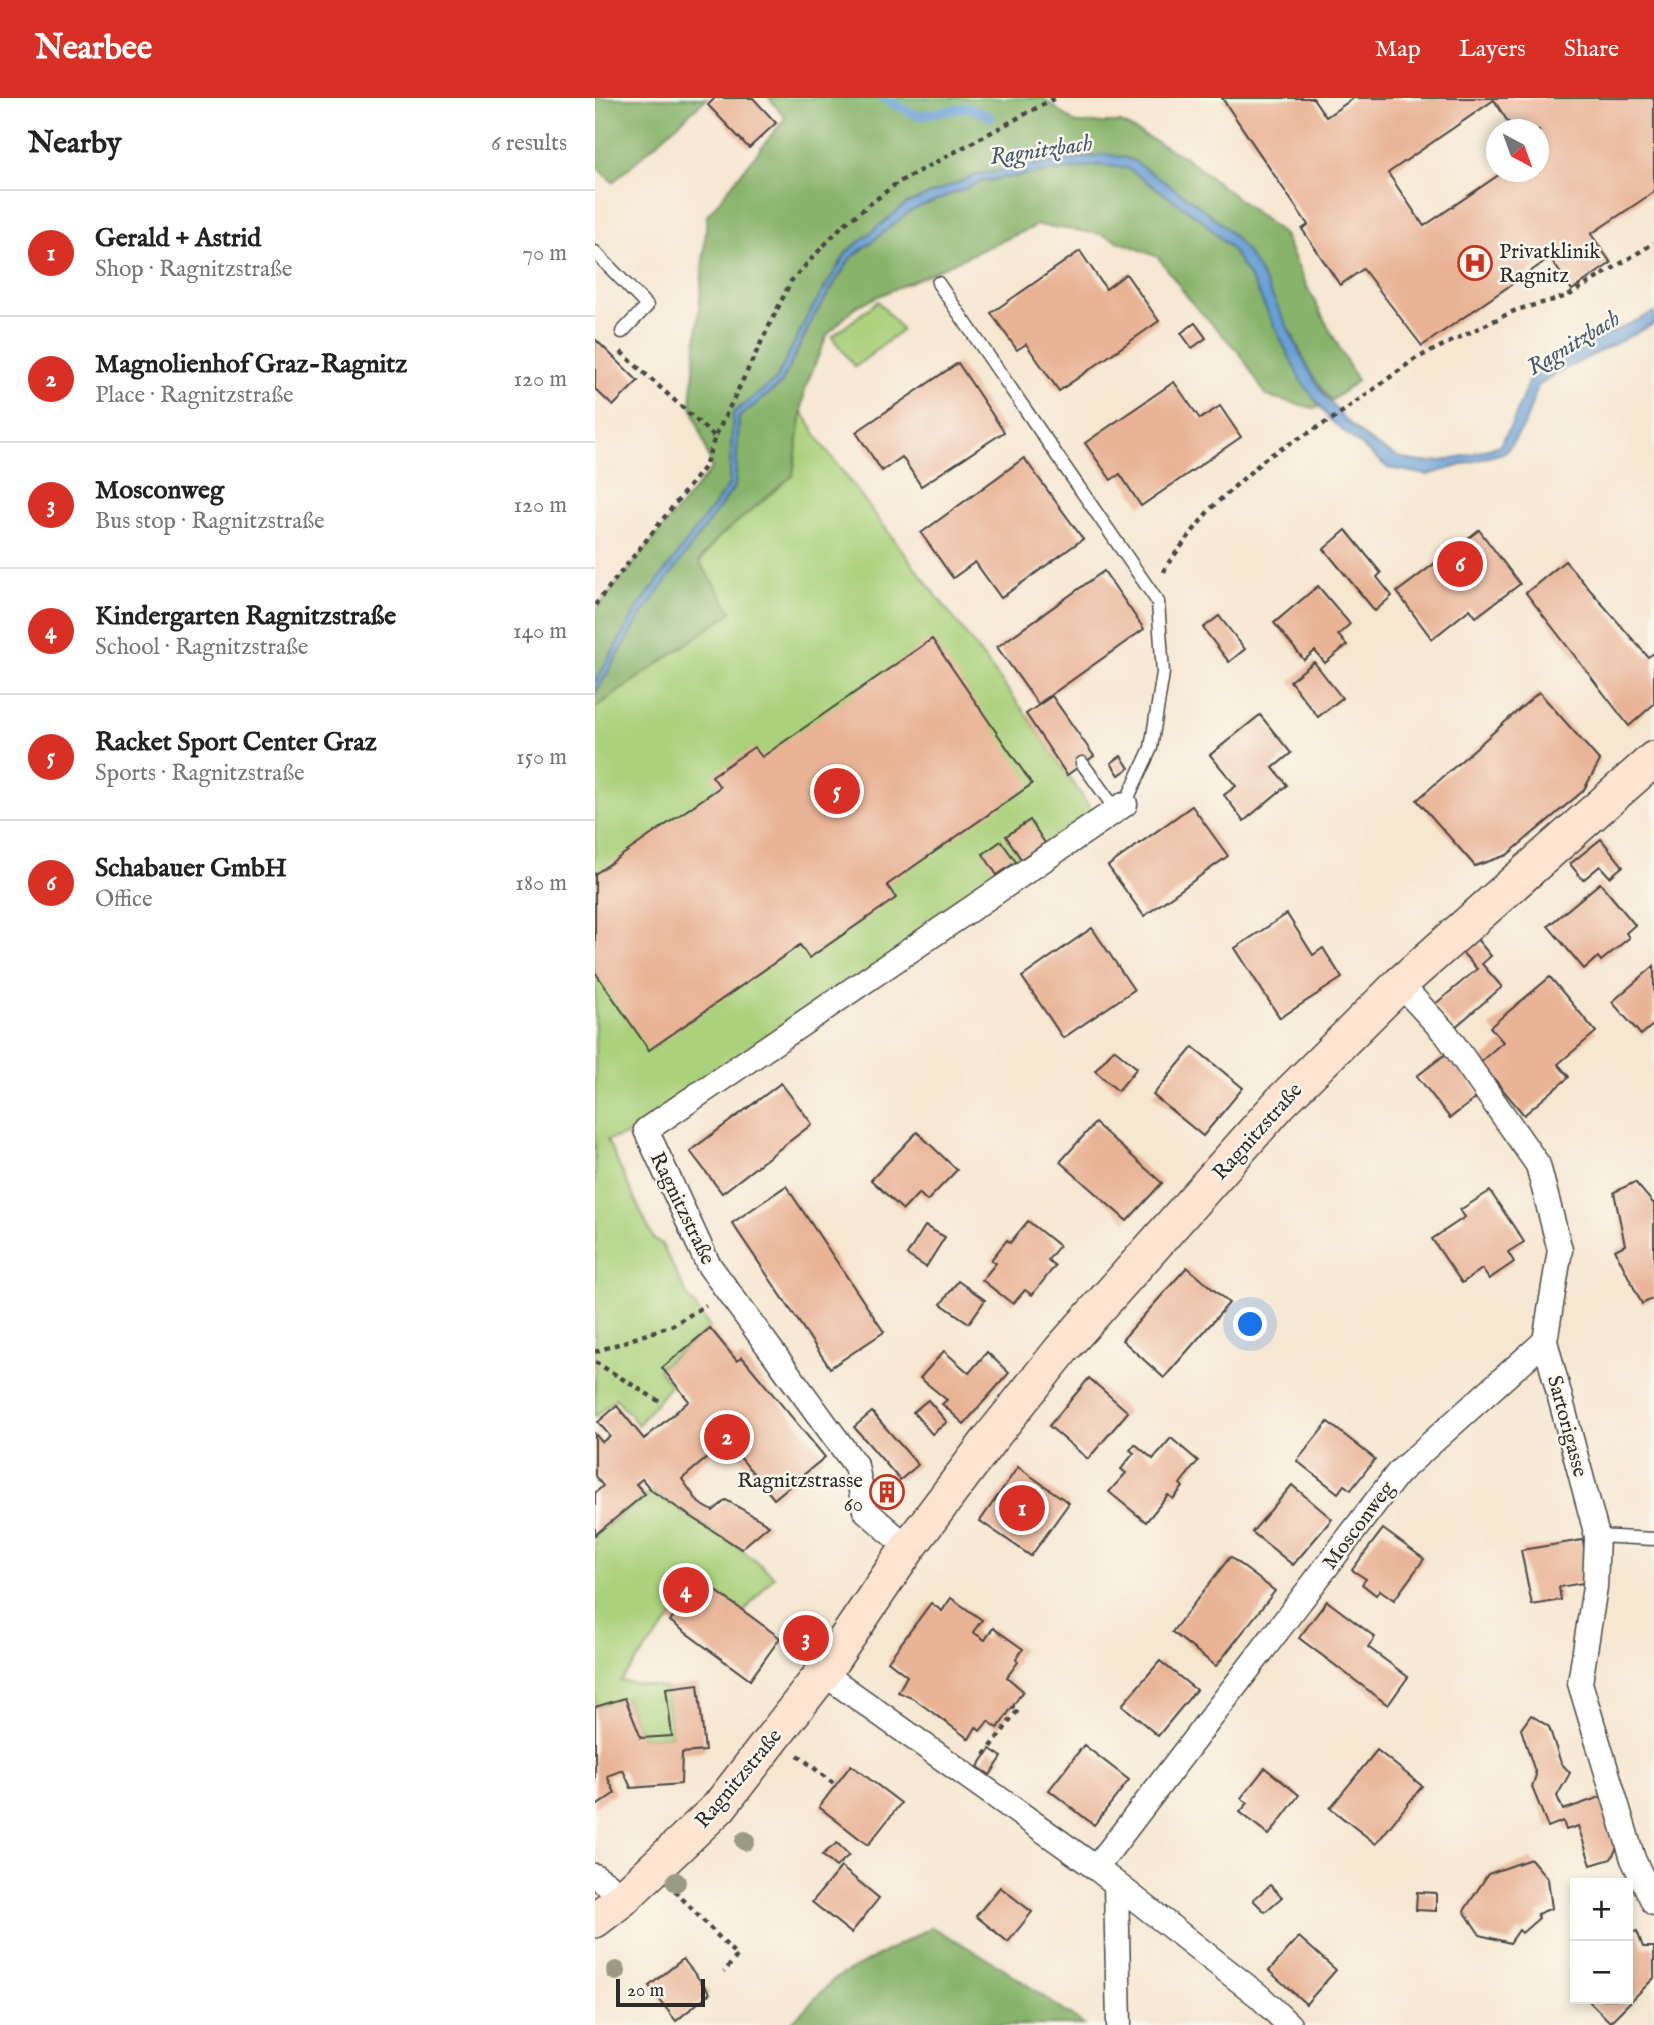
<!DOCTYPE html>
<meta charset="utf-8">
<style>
:root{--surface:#fff;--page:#f2f2f2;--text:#222;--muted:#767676;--line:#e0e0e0;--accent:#d93025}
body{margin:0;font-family:"IM FELL English",serif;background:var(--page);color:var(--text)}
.controls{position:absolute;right:21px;bottom:21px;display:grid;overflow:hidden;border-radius:0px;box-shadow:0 4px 10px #0003}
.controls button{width:63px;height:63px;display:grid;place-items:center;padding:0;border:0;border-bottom:2px solid var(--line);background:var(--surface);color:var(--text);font:35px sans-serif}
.compass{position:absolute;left:891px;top:21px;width:63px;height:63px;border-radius:50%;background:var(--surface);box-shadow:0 4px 10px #0003;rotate:139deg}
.scale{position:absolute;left:21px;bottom:18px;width:89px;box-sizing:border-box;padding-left:7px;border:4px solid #2b2b2b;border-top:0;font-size:19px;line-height:24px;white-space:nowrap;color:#2b2b2b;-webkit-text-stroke:5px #fbf7ec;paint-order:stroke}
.you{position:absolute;left:656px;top:1227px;width:24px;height:24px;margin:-18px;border:5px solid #fff;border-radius:50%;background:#1a73e8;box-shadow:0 0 0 10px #1a73e833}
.badge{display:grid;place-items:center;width:46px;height:46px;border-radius:50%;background:var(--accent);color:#fff;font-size:23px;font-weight:700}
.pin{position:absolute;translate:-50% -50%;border:4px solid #fff;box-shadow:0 2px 7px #0006}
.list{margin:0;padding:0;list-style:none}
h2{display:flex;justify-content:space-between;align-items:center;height:91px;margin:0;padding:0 28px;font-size:30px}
h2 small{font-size:23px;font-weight:400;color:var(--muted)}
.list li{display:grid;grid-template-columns:46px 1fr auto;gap:21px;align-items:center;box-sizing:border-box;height:126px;padding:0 28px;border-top:2px solid var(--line)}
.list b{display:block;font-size:26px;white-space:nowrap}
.list p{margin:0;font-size:23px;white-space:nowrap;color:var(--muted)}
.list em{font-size:23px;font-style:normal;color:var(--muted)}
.map{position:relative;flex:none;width:1059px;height:1927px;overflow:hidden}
header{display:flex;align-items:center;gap:42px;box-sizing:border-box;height:98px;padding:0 35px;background:var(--accent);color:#fff}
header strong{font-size:33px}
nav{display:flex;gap:38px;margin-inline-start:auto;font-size:24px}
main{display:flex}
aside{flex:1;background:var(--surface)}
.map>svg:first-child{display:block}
</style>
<header>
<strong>Nearbee</strong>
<nav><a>Map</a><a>Layers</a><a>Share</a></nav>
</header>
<main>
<aside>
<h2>Nearby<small>6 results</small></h2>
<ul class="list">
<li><span class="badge">1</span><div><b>Gerald + Astrid</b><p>Shop · Ragnitzstraße</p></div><em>70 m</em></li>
<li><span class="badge">2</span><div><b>Magnolienhof Graz-Ragnitz</b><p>Place · Ragnitzstraße</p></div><em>120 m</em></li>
<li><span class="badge">3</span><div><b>Mosconweg</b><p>Bus stop · Ragnitzstraße</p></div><em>120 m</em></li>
<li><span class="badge">4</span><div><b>Kindergarten Ragnitzstraße</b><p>School · Ragnitzstraße</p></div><em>140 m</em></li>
<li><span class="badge">5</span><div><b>Racket Sport Center Graz</b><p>Sports · Ragnitzstraße</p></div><em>150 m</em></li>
<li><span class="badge">6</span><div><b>Schabauer GmbH</b><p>Office</p></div><em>180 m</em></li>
</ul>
</aside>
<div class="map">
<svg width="1059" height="1927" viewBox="0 0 1059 1927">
<rect width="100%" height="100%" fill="#fbf7ec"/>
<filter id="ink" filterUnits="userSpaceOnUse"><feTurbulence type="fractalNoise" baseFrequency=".0143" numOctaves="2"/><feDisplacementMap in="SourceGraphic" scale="14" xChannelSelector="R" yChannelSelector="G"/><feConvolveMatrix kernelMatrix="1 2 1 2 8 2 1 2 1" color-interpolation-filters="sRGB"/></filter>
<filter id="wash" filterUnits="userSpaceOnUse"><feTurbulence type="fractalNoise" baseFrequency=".00686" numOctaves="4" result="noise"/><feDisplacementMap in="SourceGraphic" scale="28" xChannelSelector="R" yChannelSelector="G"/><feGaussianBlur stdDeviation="1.57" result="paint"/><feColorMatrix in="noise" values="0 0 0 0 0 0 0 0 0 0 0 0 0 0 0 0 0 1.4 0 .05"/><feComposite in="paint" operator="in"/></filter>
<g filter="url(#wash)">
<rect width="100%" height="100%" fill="#f6e7d1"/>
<g fill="#aad17b" stroke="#6a7e53" stroke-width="2">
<polygon points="283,203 307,232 260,269 237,239"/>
<polygon points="207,313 226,345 431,616 495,710 500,726 51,1032 12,1042 59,1142 66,1145 92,1197 115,1230 63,1271 76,1287 43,1327 21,1300 0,1319 0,610 122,441 198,377"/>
<polygon points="57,1393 146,1451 179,1478 149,1514 105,1482 78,1519 25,1583 71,1590 77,1638 46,1640 30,1600 0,1609 0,1437"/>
</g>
<g fill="#87b36b" stroke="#596f4b" stroke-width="2">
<polygon points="0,0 112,0 18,84 0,68"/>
<polygon points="174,0 448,0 480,25 526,25 590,59 689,137 714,193 762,283 736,303 715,275 698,238 616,116 511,56 384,76 311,106 252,154 213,217 181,282 139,315 134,387 42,511 0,585 0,513 117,370 96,306 112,118 190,20"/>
<polygon points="505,67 532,70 607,122 637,152 660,188 705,281 725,309 718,310 671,298 644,254 597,205 563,159 506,136 443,127 261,208 232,237 210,290 198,377 122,441 104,463 137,514 0,610 0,596 48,515 140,388 144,319 186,286 219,218 255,161 315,113 388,83"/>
<polygon points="337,1829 407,1869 489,1927 194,1927 239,1881"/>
</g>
<path fill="#689fd6" stroke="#4a6580" stroke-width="2" d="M511,56C519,58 529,59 537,62C546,67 555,75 564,80C593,100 624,119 646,147C675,185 692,232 715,274C736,313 785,365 832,364C854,364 885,354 905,347L918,324L934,281L950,269L1003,241L1059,214V226L970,271L943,288L929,328L911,354L833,377L793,370L735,322L705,281L660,188L637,152L607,122L532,70L504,67L388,83L315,113L255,161L219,218L186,286L144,319L140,388L48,515L0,596V585L42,511L134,387L138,315L181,282L213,217L252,154L311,106L384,76Z"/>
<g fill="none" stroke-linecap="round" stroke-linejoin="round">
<g stroke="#689fd6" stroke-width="9">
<polyline points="288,0 323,18 372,9 396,19"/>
<polyline points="425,52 436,72"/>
</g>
</g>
<g id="blocks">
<g fill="#e9b496" fill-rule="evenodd">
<polygon points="120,0 158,0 181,25 154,50 113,7"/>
<path d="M627,0H718L731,19L759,0H1059V94L996,136L1016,165L977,192L955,160L827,248L768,171L745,187L707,131L713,127ZM899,2L918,32H944V74H908L829,128L793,75Z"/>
<polygon points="485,153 511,191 531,176 564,223 464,293 431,246 422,252 396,215"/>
<polygon points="600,225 611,240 597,250 586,235"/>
<polygon points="0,241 43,283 18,308 0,291"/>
<polygon points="363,265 409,334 326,388 307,359 287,373 261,334"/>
<polygon points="579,284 605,321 625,308 646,339 546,408 525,376 516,382 490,345"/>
<polygon points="429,360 488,441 406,500 380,464 358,480 326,435"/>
<polygon points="751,432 786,475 782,479 797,498 780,513 729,451"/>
<polygon points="884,432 925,486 881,519 875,511 837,541 802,494"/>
<polygon points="970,463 1053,559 1059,555 1059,606 1034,628 931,495"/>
<polygon points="509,473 549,531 443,606 402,549"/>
<polygon points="723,488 755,526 743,537 752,547 730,565 720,553 709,562 679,525"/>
<polygon points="624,518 650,551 634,564 608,530"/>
<polygon points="337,541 437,686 292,787 301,800 214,860 205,847 54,952 0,874 0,776 125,689 117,678 159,649 167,659"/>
<polygon points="719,564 747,600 723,619 695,583"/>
<polygon points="944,594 1005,663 988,693 912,757 880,768 822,702"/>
<polygon points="457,598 499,658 472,677 431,616"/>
<polygon points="665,617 696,655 678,670 692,687 649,723 629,697 641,688 615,657"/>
<polygon points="526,658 534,670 524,677 516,665"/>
<polygon points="597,708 633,758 549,818 513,768"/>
<polygon points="435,722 450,745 426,761 411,738"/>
<polygon points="1006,741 1028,768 1015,779 1005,768 988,782 975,766"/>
<polygon points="406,743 421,764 402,777 388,756"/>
<polygon points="1005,785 1040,827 1031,835 1034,840 1006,863 1003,859 989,871 953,828"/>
<polygon points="692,816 718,857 728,850 747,880 685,920 640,850"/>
<polygon points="497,830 539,892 468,940 427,879"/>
<polygon points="881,840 896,858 887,866 907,889 859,930 839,907 882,871 866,853"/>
<polygon points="1059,868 1059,926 1046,937 1017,904"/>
<polygon points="955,879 1001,934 963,966 974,979 929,1017 885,964 908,944 895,929"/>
<polygon points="598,949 648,990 608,1038 558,997"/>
<polygon points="519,951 542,970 523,993 500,973"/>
<polygon points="852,955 885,997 855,1020 822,978"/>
<polygon points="186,985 217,1026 127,1095 95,1053"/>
<polygon points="500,1025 567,1085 532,1123 465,1064"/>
<polygon points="322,1034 362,1072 332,1103 324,1095 308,1112 276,1082"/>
<polygon points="1040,1084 1059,1106 1059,1200 1047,1206 1020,1152 1030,1147 1019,1094"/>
<polygon points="191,1088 289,1234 235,1270 137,1125"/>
<polygon points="895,1093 929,1144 913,1154 919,1164 894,1181 887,1171 867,1185 837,1141 870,1119 865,1112"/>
<polygon points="433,1123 464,1148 453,1162 460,1168 437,1197 430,1192 418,1206 387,1182 401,1165 396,1162 412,1142 415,1145"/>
<polygon points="330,1128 350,1139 331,1169 312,1157"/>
<polygon points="592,1169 634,1205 569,1280 527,1242"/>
<polygon points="363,1183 390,1202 374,1225 346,1206"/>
<polygon points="115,1230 142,1263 147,1259 230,1359 179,1401 132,1343 87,1381 104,1405 118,1413 131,1402 174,1427 146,1451 57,1393 47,1381 41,1386 50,1396 0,1437 0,1395 8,1388 0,1378 0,1336 7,1344 15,1338 3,1324 22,1308 49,1341 94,1303 67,1270"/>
<polygon points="349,1253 374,1275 392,1254 414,1275 369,1326 347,1306 352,1302 325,1280"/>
<polygon points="494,1280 533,1314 493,1361 454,1328"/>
<polygon points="333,1302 352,1324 337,1336 318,1314"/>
<polygon points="277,1314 323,1367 305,1382 259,1329"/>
<polygon points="733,1324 780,1361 756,1392 749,1387 743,1395 702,1363"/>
<polygon points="576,1340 603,1363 585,1386 588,1389 578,1401 573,1397 551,1424 514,1394 531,1375 526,1371 539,1355 535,1352 540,1346 558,1361"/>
<polygon points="423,1369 474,1405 436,1458 385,1423"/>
<polygon points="292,1380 306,1391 292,1407 278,1396"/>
<polygon points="697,1387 737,1421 698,1467 657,1434"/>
<polygon points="788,1431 829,1461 799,1502 785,1492 781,1497 767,1486 771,1481 757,1472"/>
<polygon points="988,1442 994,1484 964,1489 966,1502 937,1507 926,1452"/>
<polygon points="635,1459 680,1493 621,1568 577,1534"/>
<polygon points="105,1481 185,1540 155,1582 75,1523"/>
<polygon points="356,1500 387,1522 378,1534 390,1542 398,1530 428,1551 421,1561 423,1564 412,1579 428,1593 403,1630 393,1623 385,1633 381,1629 374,1641 319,1601 303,1594 312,1578 293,1563 336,1505 347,1513"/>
<polygon points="732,1503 780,1539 773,1549 813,1579 793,1607 704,1540"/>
<polygon points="565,1563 601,1592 563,1638 527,1607"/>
<polygon points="103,1586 110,1653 87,1655 86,1686 36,1690 28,1672 12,1678 20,1695 0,1709 0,1609 30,1600 46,1640 77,1638 71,1590"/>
<polygon points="936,1617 954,1629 966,1665 975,1675 962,1698 968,1712 1008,1698 1024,1746 1016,1761 996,1767 983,1728 971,1732 968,1723 953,1729 937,1689 941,1677 926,1631"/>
<polygon points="489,1647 534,1682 499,1727 454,1692"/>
<polygon points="395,1651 407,1659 395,1677 383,1669"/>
<polygon points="782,1652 827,1688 781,1746 735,1710"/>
<polygon points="256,1667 306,1705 273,1747 224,1709"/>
<polygon points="670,1670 704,1697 674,1737 645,1714 653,1705 646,1700"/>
<polygon points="242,1745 254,1757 241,1769 227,1757"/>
<polygon points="936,1761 953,1781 957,1810 942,1816 944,1820 927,1835 924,1832 915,1845 885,1837 869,1813 893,1776"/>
<polygon points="246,1769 284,1800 256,1835 217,1804"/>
<polygon points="675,1787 687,1799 670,1814 658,1802"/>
<polygon points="405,1789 437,1814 413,1844 381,1818"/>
<polygon points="822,1794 841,1795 841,1813 821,1812"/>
<polygon points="1042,1833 1048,1849 1059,1849 1059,1880 1015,1924 992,1901 1033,1901 1033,1836"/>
<polygon points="704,1839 741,1872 711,1906 674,1873"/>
<polygon points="88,1861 115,1895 81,1923 54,1888"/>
</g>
</g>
</g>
<g filter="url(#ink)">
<use href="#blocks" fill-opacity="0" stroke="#494744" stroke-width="2"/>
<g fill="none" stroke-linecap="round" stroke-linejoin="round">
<g stroke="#494744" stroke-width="15">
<g id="service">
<polyline points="0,154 52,208 27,234"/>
<polyline points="343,185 563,504 568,575 556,650 530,706"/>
<polyline points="487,665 521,712"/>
<polyline points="1002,1438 1059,1441"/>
</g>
</g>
<g stroke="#494744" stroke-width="27">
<g id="minor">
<polyline points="805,886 852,937 943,1067 965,1152 950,1243 1002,1438 1000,1489 985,1585 1038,1761 1059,1805"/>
<polyline points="313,1450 270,1412 261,1368 113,1166 51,1032 530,706"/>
<polyline points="228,1575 501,1770 803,1375 950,1243"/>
<polyline points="501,1770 664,1898 694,1927"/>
<polyline points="0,1778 12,1786 26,1802"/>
<polyline points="521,1786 524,1927"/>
</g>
</g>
<g stroke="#494744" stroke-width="38">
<polyline id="secondary" points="0,1822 26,1802 124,1709 228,1575 313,1450 395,1341 467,1251 686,1004 805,886 1059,661"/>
</g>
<g stroke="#494744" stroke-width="4.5" stroke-dasharray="5 5" stroke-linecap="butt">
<polyline points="26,254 120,339"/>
<polyline points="569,474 571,468 615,411 672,359 739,320 820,261 921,212 973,198 1059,145"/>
<polyline points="0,507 110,368 120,339 196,183 247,128 302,85 460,0"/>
<polyline points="0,1254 78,1227 111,1207"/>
<polyline points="0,1264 67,1305"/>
<polyline points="203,1657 240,1687"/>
<polyline points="390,1657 423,1612 418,1609"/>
<polyline points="80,1793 142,1858 129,1874"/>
</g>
<use href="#service" stroke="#fff" stroke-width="12"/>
<use href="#minor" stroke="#fff" stroke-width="24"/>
<use href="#secondary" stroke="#fde4d1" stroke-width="35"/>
</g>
<g fill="#9b9b83">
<circle cx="150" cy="1743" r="10"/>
<circle cx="81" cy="1784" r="10"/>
<circle cx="21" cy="1873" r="10"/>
</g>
</g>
<defs>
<g id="hospital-ring" transform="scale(1.75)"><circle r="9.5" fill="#fbf7ec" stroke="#c8321e" stroke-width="1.5"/><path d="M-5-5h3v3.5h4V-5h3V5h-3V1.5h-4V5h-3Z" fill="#c8321e"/></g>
<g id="building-ring" transform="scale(1.75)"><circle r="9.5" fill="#fbf7ec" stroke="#c8321e" stroke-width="1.5"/><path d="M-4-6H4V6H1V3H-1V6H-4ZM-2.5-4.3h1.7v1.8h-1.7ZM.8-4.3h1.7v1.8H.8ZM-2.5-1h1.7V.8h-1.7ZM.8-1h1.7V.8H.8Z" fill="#c8321e"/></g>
</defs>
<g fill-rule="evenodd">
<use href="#hospital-ring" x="880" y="165"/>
<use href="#building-ring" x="292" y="1394"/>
</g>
<g text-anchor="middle" stroke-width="5" stroke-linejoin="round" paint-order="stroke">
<g font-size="21" fill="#2b2b2b" stroke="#fbf7ec" text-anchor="start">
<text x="904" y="160">Privatklinik<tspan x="904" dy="24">Ragnitz</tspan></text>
<text x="268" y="1389" text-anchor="end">Ragnitzstrasse<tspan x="268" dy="24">60</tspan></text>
</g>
<g font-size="21" fill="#2b2b2b" stroke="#fbf7ec">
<text transform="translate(662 1033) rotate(-48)" y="7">Ragnitzstraße</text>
<text transform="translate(88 1110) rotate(64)" y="7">Ragnitzstraße</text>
<text transform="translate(973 1328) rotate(75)" y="7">Sartorigasse</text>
<text transform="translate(763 1427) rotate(-53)" y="7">Mosconweg</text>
<text transform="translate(143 1680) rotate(-50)" y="7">Ragnitzstraße</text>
</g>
<g font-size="23" font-style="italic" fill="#43596f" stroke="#fbf7ec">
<text transform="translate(446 51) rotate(-8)" y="8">Ragnitzbach</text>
<text transform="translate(978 244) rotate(-31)" y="8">Ragnitzbach</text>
</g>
</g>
</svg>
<div class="controls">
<button>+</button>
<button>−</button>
</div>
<svg class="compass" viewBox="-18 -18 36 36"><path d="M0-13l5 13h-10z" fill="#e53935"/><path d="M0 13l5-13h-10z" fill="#767676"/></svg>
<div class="scale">20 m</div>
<div class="you"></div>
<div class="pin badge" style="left:427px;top:1410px">1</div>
<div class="pin badge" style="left:132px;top:1339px">2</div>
<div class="pin badge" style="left:211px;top:1540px">3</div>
<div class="pin badge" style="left:91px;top:1492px">4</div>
<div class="pin badge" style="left:242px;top:693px">5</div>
<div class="pin badge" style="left:865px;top:466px">6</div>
</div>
</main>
